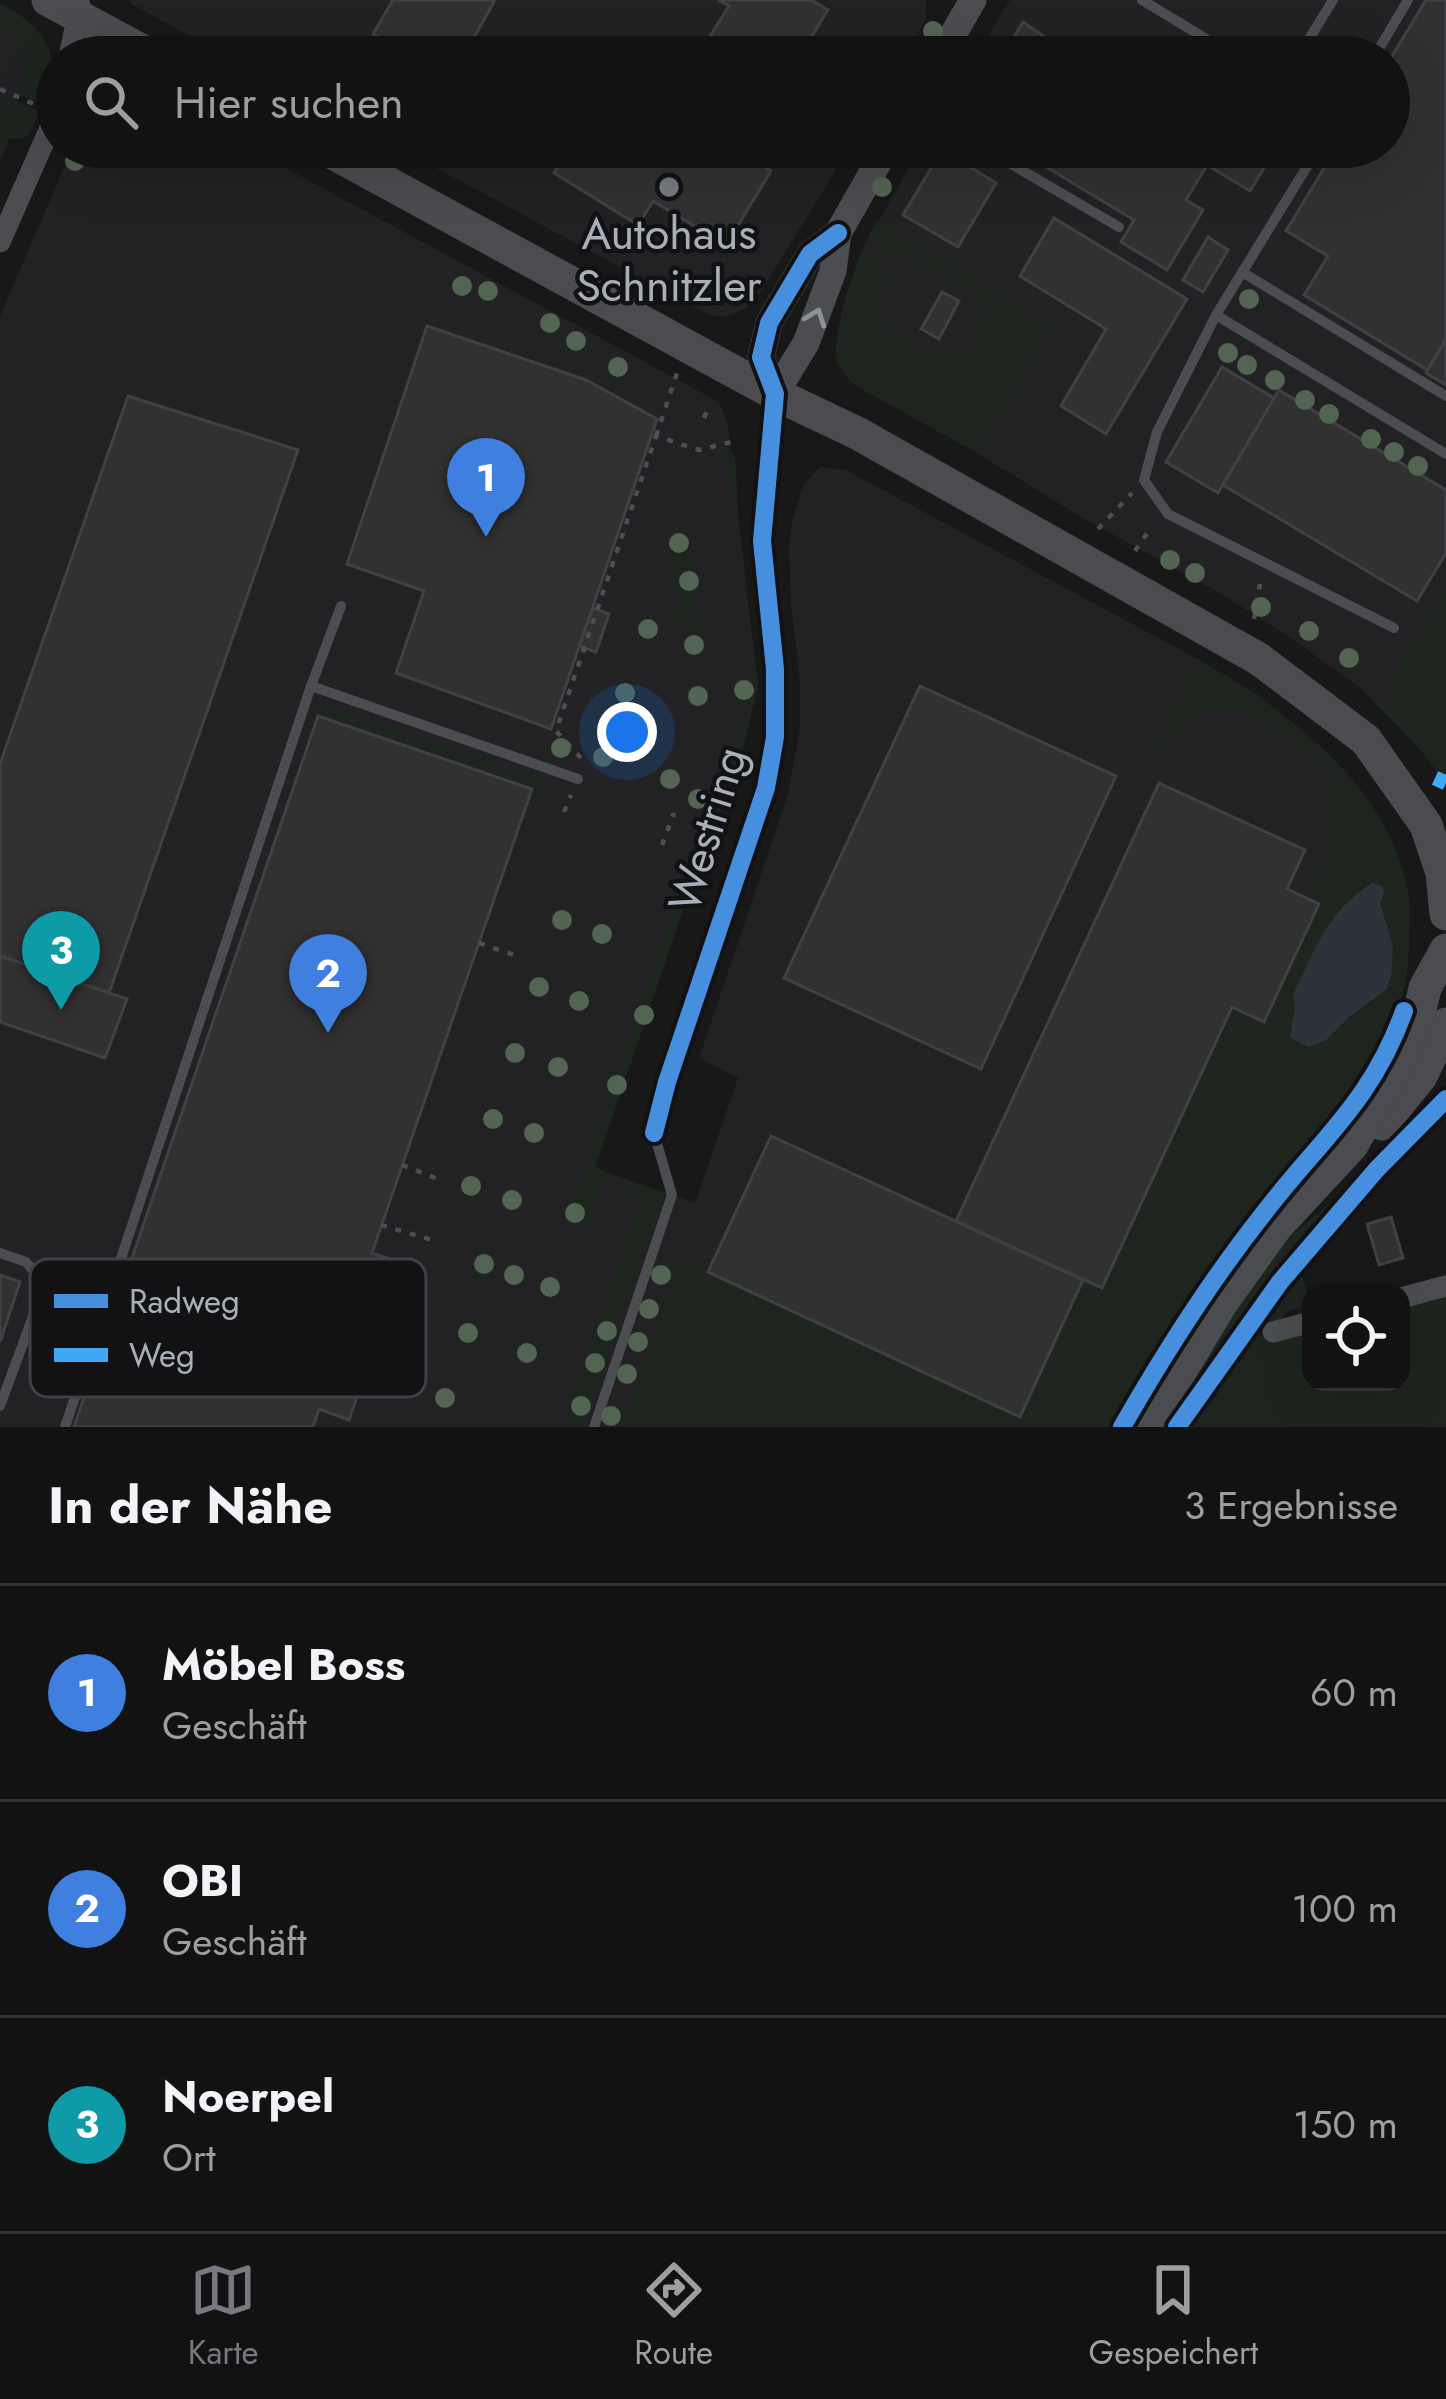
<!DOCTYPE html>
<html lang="de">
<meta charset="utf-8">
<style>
:root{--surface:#121212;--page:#1f2020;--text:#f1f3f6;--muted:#9c9e9f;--line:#313232;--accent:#767a80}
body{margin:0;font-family:Jost,sans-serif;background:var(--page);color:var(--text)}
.controls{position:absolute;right:36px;bottom:36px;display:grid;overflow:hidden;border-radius:24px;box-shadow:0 12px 48px #0002}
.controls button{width:108px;height:108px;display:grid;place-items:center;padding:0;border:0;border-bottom:3px solid var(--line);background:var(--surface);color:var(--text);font:60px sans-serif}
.you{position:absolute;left:627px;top:732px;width:42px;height:42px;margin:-30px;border:9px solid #fff;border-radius:50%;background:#1a73e8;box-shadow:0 0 0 18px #1a73e833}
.badge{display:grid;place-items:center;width:78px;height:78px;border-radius:50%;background:var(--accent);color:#fff;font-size:39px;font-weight:700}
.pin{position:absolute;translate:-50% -99px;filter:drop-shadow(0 3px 6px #0008)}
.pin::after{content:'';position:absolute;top:63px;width:42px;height:36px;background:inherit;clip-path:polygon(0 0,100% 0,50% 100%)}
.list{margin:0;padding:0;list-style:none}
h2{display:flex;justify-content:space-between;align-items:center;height:156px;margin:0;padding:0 48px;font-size:51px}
h2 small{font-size:39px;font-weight:400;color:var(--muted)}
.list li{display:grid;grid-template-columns:78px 1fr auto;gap:36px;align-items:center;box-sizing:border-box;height:216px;padding:0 48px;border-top:3px solid var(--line)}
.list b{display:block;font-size:45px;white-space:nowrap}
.list p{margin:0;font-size:39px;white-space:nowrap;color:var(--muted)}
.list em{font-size:39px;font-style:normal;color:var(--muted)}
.icon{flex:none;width:66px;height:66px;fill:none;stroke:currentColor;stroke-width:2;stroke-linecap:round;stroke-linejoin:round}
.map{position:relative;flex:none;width:1446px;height:1427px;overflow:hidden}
.search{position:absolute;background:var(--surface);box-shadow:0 12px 48px #0002;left:36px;right:36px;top:36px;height:132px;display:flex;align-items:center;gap:30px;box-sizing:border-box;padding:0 42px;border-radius:66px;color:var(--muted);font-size:45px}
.sheet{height:804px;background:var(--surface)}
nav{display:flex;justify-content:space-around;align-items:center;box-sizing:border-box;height:168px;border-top:3px solid var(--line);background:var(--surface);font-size:33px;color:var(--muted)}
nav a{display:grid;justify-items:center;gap:6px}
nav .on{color:var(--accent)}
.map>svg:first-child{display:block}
</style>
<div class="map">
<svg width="1446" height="1427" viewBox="0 0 1446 1427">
<rect width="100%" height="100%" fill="#181818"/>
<g fill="#222224">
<polygon points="130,0 926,0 926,14 925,21 903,57 229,57 131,4"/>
<polygon points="1010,0 1446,0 1446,776 1360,688 1285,634 1221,594 1074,513 977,453 863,390 850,381 838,364 835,354 838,330 845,297 863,248 921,147 1389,147 1389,57 975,57"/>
<polygon points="0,27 13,34 22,57 24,82 13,105 16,124 0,160"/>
<polygon points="73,147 247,147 719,402 727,421 731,452 735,455 738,517 758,686 731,796 727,797 706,844 595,1168 695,1203 738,1078 699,1058 788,794 800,728 800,681 791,606 789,546 793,519 803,486 819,467 846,470 1196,658 1257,694 1309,736 1350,778 1373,807 1392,840 1404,875 1410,903 1405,985 1387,1044 1353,1102 1259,1210 1183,1312 1115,1427 0,1427 0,316"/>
<polygon points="397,147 850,147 762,290 747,307 734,314 722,317 707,314"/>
</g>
<g fill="#1e251f">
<path d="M0,3C44,27 65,53 43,104L18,94C29,71 22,40 0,27Z"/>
<polygon points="9,97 12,104 15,100 40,111 30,134 21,139 9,139 0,160 0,117"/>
<path d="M877,220L1052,327L977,453L863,390C845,378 834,364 836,342L840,344L846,336L838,330L846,297L860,254L888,268L892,282L875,310L876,323C901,336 957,377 977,338C980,331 980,317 982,310L967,289L866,241Z"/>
<polygon points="728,450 735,455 738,517 758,686 731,796 719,809 694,800 695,794 715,800 750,699 730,691 731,685 752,683 726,451"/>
<polygon points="682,524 687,527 702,644 697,654 687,654 694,633 654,621 647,640 641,638 650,615 670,622 687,571 667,564"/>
<path d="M1446,589V787C1430,757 1405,732 1381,707L1406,651Z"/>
<path d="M1196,658C1281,709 1379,775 1405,878C1410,899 1410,920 1409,941C1409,990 1393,1039 1367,1080C1337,1129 1292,1168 1256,1213C1202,1281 1159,1352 1115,1427H622L679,1258L1020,1416L1083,1280L1103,1287L1232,1007L1264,1021L1324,893L1311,887L1328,840L1327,797L1341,780C1310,755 1276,720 1236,712C1221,710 1203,715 1188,717L1187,730L1152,754Z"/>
<polygon points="325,705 551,782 553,795 314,715 319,706"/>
<polygon points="674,903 684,906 595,1167 605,1172 587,1224 567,1218"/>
<polygon points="629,1181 664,1192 584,1427 562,1427 642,1197 625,1190"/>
<polygon points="1354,1183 1296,1252 1244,1321 1171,1427 1163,1427 1242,1299 1285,1241"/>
<polygon points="1299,1266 1311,1305 1286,1312 1276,1328 1258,1320"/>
<polygon points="1446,1294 1446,1427 1184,1427 1248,1334 1285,1340 1311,1333 1311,1382 1401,1382 1401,1307"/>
</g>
<path fill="#2b343a" d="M1372,883L1382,886L1384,892L1380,903L1393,946L1391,976L1387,989L1349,1017L1325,1041L1309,1047L1291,1038C1289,1021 1299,1013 1293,995C1316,948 1326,913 1372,883Z"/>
<g fill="#313132" stroke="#404144" stroke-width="3">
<polygon points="393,0 495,0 463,57 413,57 373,34"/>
<polygon points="718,0 811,0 828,10 799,57 697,57 729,6"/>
<polygon points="1426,0 1446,0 1446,339 1427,370 1304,295 1328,256 1286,231 1337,147 1389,147 1389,61"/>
<polygon points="1023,22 1055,44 1048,57 1007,57 1013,48 1009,45"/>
<polygon points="570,147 746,147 743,153 771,171 726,245 653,201 638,225 554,173"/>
<polygon points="1013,147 1277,147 1250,191 1207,165 1186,200 1203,210 1167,270 1121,242 1134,220"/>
<polygon points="942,150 996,183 958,247 903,215"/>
<polygon points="1054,218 1187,299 1106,434 1061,406 1106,329 1020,276"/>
<polygon points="1208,237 1228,250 1203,292 1183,280"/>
<polygon points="942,292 959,301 939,339 921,329"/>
<polygon points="427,326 586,380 657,419 551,729 396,673 424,591 347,564"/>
<polygon points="1446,339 1446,385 1426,373"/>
<polygon points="1222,367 1274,398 1218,493 1166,462"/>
<polygon points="1279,390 1446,490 1446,553 1417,601 1223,485"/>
<polygon points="128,396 298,450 109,993 0,956 0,764"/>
<polygon points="593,608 609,614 596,652 579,646"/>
<polygon points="920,686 1116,776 981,1069 784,978"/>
<polygon points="318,716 532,789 372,1253 403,1264 349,1420 319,1409 313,1427 74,1427"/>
<polygon points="1159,783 1305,850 1287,889 1319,904 1264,1022 1232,1007 1102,1288 956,1221"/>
<polygon points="0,956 127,999 105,1058 0,1022"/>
<polygon points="771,1136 1083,1280 1020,1417 708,1272"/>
<polygon points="1391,1217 1403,1258 1379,1265 1367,1224"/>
<polygon points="0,1275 20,1282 0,1342"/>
</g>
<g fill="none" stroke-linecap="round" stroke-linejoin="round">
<g stroke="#4e4f52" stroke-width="4.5" stroke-dasharray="6 9" stroke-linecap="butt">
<polyline points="0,89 36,105"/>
<polyline points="704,418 710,404"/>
<polyline points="656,436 677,373"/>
<polyline points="1098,529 1132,493"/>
<polyline points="1135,551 1152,526"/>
<polyline points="1254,619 1260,584"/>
<polyline points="581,758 556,731 656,436 699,450 735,441"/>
<polyline points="564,812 571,795"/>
<polyline points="662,845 674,813"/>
<polyline points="693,888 708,844"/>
<polyline points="479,943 514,955"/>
<polyline points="402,1165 438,1179"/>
<polyline points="381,1225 432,1240"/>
<polyline points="381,1327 419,1338"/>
<polyline points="385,1328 409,1260"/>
<polyline points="371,1355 410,1366"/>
</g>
<g stroke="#4c4d51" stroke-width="10">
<polyline points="1142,0 1236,57"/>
<polyline points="1298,57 1333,0"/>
<polyline points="1374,57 1408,0"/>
<polyline points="982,147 1119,227"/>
<polyline points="1319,147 1216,315 1157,432 1144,480 1168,514 1394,628"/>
<polyline points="1242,272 1446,396"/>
<polyline points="1216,315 1446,454"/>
<polyline points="311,686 341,606"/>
<polyline points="0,1253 26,1262 45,1284 0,1406"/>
<polyline points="65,1427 311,686 578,779"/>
<polyline points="594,1427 672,1195 654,1133"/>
</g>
<g stroke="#4c4d51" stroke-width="21">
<polyline points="69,57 80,5"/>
<polyline points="0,242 57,112"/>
<polyline points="654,1133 667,1082 766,788 775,737 775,669 762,541 775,394"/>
<polyline points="1401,1298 1446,1286"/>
<polyline points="1273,1332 1311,1322"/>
</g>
<g stroke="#4c4d51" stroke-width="27">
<polyline points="940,57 973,0"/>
<polyline points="775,394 806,343 833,271 838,233 887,147"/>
<polyline points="775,394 761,357 769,323 810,254 838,233"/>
</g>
<g stroke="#4b4c4f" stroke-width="33">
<polyline points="48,0 154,57"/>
<polyline points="322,147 775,394 857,433 1259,659 1366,740 1426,825 1442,873 1446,914"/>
<polyline points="1382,1124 1421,1076 1446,1024"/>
<polyline points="1147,1427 1222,1302 1276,1227 1352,1145 1395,1069 1419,1014 1425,988 1446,950"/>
</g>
<polyline stroke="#3fa9f5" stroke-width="15" stroke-dasharray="30 15" stroke-linecap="butt" points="1435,778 1446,783"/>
<g stroke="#121214" stroke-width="26">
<g id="cycleway">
<polyline points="654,1133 667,1082 766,788 775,737 775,669 762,541 775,394 761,357 769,323 810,254 838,233"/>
<path d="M1122,1427C1165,1352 1210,1281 1264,1213C1319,1141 1372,1101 1404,1011"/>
<polyline points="1177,1427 1280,1282 1377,1169 1446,1099"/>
</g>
</g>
<use href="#cycleway" stroke="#468fdf" stroke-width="18"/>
</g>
<g fill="#526452">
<circle cx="933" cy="31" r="10"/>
<circle cx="75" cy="161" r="10"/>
<circle cx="882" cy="187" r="10"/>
<circle cx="462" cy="286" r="10"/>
<circle cx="488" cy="291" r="10"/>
<circle cx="1249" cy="299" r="10"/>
<circle cx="550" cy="323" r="10"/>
<circle cx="576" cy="341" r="10"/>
<circle cx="1228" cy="353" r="10"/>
<circle cx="1247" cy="365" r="10"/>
<circle cx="618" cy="367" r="10"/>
<circle cx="1275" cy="380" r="10"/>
<circle cx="1305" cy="400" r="10"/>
<circle cx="1329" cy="414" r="10"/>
<circle cx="1371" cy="439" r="10"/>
<circle cx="1394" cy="452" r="10"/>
<circle cx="1418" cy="466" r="10"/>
<circle cx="679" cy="543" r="10"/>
<circle cx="1170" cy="560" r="10"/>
<circle cx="1195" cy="573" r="10"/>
<circle cx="689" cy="581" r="10"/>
<circle cx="1261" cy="607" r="10"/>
<circle cx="648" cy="629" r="10"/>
<circle cx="1309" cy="631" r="10"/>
<circle cx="694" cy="645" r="10"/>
<circle cx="1349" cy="658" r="10"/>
<circle cx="744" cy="690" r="10"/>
<circle cx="625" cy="693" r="10"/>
<circle cx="698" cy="696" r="10"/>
<circle cx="610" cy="737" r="10"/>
<circle cx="561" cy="748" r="10"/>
<circle cx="603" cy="757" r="10"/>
<circle cx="670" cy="779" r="10"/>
<circle cx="698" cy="799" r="10"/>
<circle cx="562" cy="920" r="10"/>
<circle cx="602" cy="934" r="10"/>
<circle cx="539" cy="987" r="10"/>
<circle cx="579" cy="1001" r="10"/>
<circle cx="644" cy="1015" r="10"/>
<circle cx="515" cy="1053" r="10"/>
<circle cx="558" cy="1067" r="10"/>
<circle cx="617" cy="1085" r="10"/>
<circle cx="493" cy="1119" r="10"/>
<circle cx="534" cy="1133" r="10"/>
<circle cx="471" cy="1186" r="10"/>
<circle cx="512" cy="1200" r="10"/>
<circle cx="575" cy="1213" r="10"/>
<circle cx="484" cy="1264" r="10"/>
<circle cx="514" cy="1275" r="10"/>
<circle cx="661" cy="1275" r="10"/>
<circle cx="550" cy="1287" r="10"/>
<circle cx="649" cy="1309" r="10"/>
<circle cx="607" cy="1331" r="10"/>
<circle cx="468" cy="1333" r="10"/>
<circle cx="638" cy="1342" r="10"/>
<circle cx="527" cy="1353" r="10"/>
<circle cx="595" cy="1363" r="10"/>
<circle cx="627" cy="1374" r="10"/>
<circle cx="445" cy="1398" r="10"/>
<circle cx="581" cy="1406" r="10"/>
<circle cx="611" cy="1416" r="10"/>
</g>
<defs><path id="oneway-chevron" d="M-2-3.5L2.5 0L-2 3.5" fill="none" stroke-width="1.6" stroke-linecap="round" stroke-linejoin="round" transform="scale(3)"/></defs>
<use stroke="#8d9299" href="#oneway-chevron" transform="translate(816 317) rotate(-70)"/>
<circle fill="#767a80" stroke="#121214" stroke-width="4.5" cx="669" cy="187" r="12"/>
<g text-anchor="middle" stroke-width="9" stroke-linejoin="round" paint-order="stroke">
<g font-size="45" fill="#a9afb8" stroke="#121214">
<text x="669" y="249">Autohaus<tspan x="669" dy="52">Schnitzler</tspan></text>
</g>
<g font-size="45" fill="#a9afb8" stroke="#121214">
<text transform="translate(707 829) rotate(-73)" y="16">Westring</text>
</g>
</g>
<rect x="30" y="1259" width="396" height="138" rx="18" fill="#121214" stroke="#3f4145" stroke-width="3"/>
<rect x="54" y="1294" width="54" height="14" fill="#468fdf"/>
<rect x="54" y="1348" width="54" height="14" fill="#3fa9f5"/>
<g font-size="33" fill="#a9afb8">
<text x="129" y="1313">Radweg</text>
<text x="129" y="1367">Weg</text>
</g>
</svg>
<div class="controls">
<button><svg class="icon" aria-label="locate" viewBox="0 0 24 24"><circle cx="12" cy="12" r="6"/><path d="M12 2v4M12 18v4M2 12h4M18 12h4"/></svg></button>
</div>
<div class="you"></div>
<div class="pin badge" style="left:486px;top:537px;background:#3f7fe0">1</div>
<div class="pin badge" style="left:328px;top:1033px;background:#3f7fe0">2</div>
<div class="pin badge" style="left:61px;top:1010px;background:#0f9aa8">3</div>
<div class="search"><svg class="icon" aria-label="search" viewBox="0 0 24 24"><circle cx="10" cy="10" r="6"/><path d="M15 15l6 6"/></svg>Hier suchen</div>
</div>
<section class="sheet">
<h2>In der Nähe<small>3 Ergebnisse</small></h2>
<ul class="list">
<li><span class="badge" style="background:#3f7fe0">1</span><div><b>Möbel Boss</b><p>Geschäft</p></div><em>60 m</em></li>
<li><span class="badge" style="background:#3f7fe0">2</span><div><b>OBI</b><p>Geschäft</p></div><em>100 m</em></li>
<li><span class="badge" style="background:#0f9aa8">3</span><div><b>Noerpel</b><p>Ort</p></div><em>150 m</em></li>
</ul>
</section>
<nav>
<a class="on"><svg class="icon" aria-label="map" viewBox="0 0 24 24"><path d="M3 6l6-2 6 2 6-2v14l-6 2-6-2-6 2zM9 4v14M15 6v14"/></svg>Karte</a>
<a><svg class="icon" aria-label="directions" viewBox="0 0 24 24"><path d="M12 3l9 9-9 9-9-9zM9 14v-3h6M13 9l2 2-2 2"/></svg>Route</a>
<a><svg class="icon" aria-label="saved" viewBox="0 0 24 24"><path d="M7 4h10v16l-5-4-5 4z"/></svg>Gespeichert</a>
</nav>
